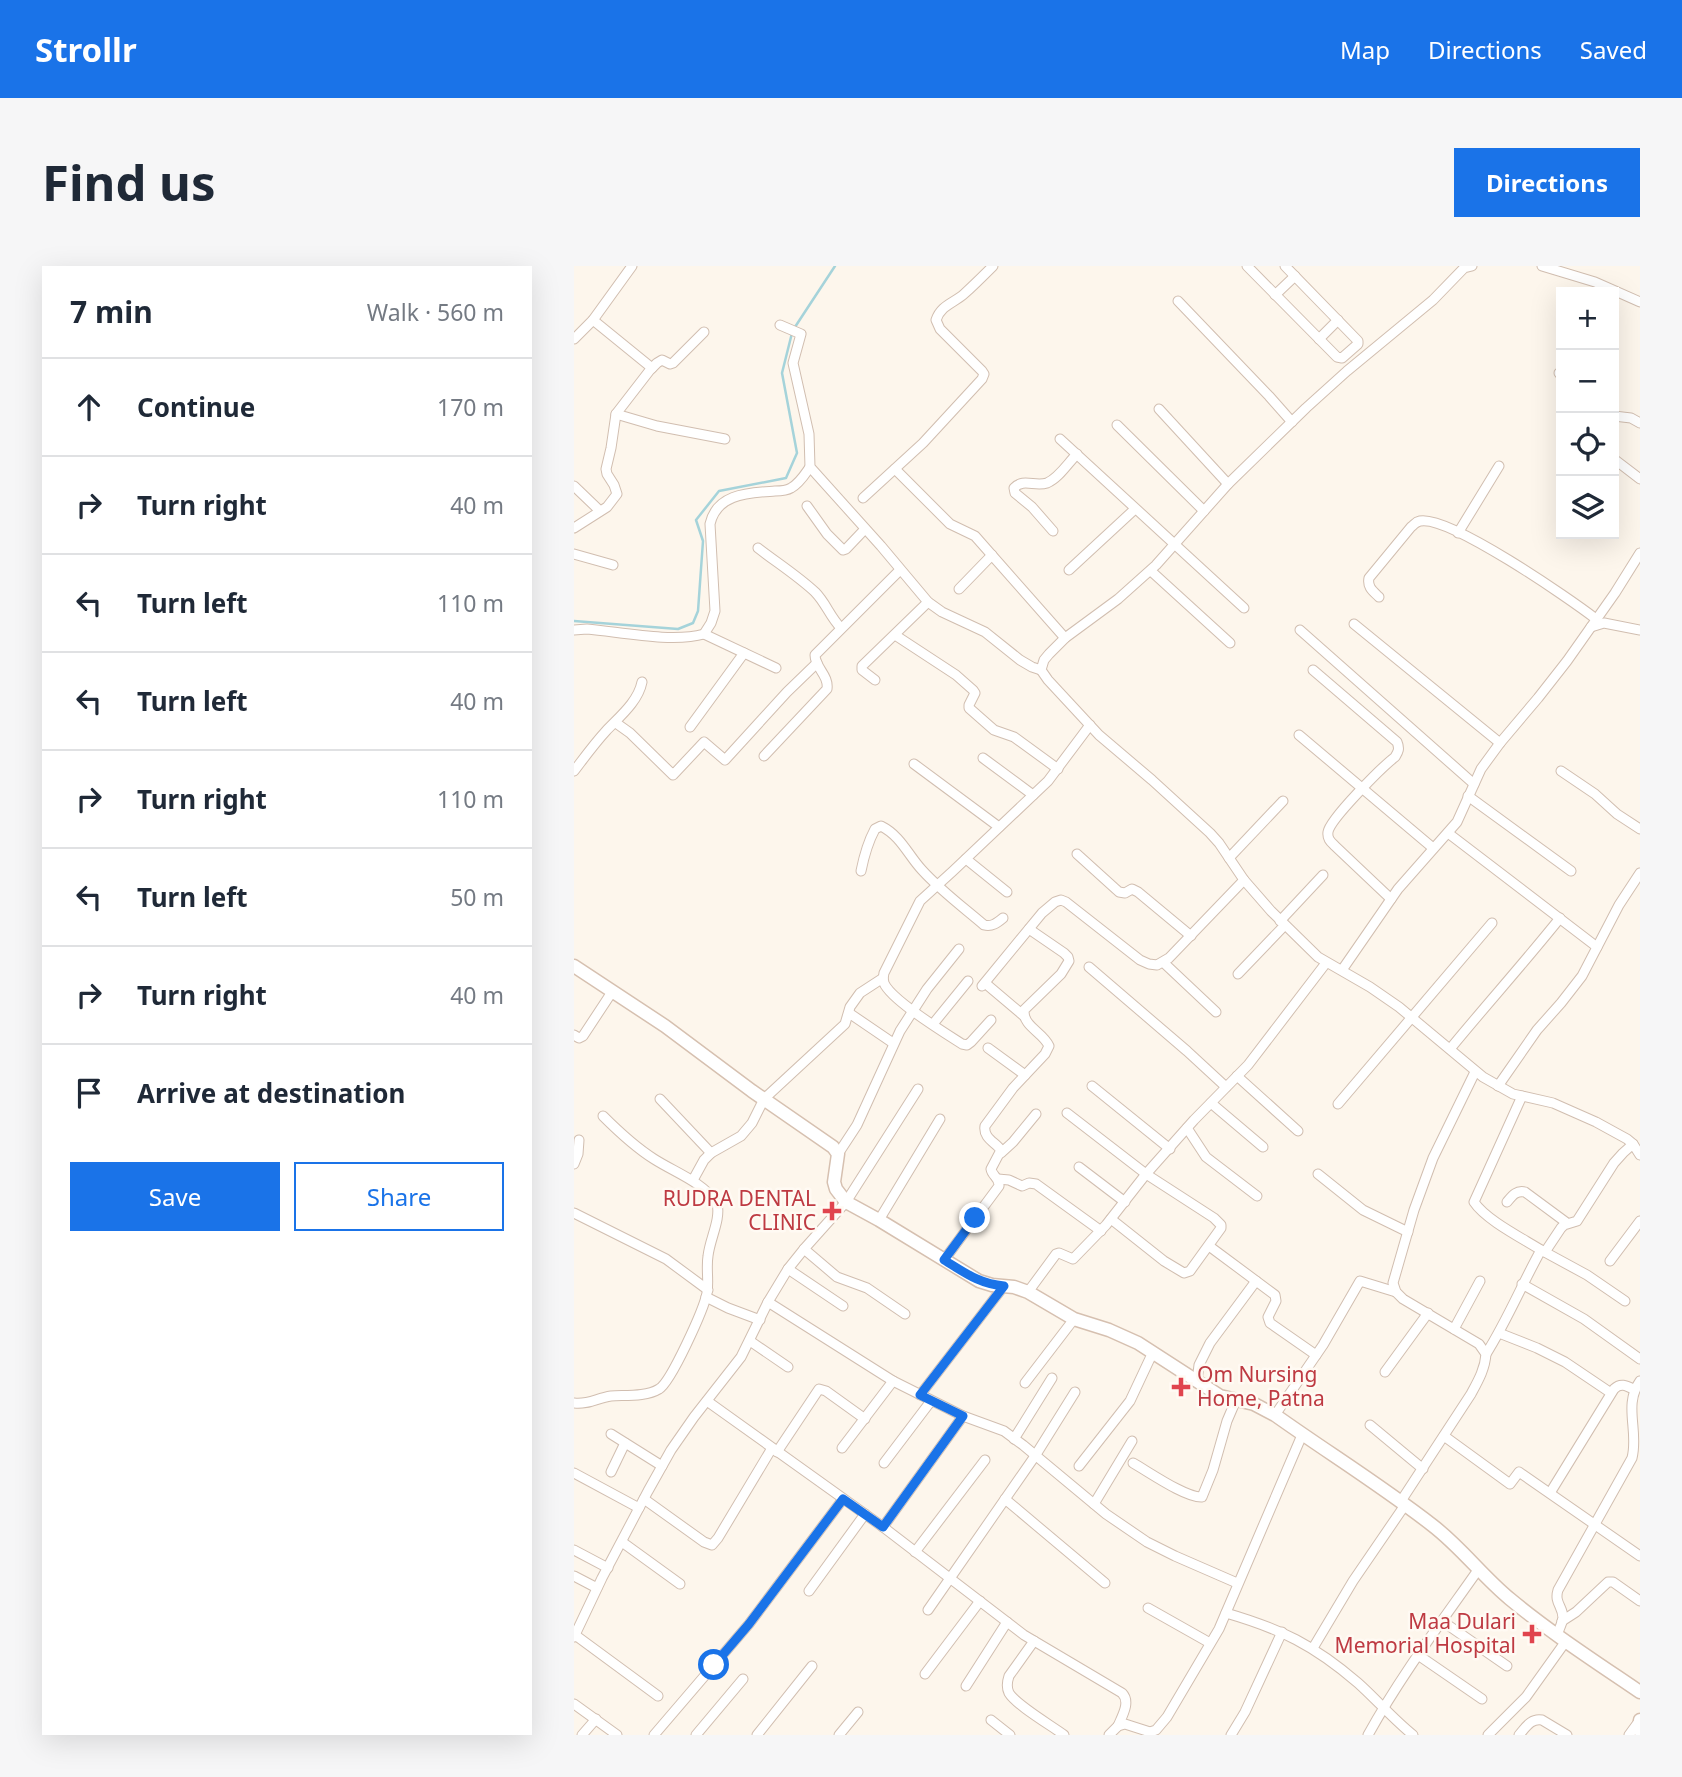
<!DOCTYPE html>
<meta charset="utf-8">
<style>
:root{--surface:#fff;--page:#f6f6f7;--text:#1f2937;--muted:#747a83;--line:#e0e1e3;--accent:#1a73e8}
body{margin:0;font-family:"Noto Sans",sans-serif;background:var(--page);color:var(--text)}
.controls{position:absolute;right:21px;top:21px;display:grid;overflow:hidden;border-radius:0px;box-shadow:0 7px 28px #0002}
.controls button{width:63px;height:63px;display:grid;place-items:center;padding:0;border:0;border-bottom:2px solid var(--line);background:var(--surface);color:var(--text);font:35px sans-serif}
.stop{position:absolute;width:21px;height:21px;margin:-16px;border:5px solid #1a73e8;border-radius:50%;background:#fff}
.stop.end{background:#1a73e8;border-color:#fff;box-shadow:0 2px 7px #0008}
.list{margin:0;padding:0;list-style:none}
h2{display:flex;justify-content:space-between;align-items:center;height:91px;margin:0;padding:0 28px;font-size:30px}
h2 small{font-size:23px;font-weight:400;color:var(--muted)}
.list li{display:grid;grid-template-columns:46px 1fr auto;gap:21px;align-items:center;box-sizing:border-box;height:98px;padding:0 28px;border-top:2px solid var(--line)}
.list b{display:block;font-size:26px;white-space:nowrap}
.list em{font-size:23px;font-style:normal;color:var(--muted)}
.actions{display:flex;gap:14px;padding:21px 28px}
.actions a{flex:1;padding:16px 0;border:2px solid var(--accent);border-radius:0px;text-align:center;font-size:24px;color:var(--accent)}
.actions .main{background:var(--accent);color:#fff}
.icon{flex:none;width:38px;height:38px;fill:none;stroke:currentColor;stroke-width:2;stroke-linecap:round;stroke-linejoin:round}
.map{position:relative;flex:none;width:1066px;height:1469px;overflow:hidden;border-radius:0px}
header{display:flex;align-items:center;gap:42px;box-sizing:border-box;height:98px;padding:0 35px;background:var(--accent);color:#fff}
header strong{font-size:33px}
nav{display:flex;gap:38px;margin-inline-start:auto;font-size:24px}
.intro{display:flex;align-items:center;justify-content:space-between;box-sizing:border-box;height:168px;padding:0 42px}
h1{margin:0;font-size:49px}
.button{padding:18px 32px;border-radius:0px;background:var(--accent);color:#fff;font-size:24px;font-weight:700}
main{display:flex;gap:42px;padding:0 42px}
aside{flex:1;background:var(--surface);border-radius:0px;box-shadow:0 7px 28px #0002}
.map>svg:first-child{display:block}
</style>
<header>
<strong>Strollr</strong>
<nav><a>Map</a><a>Directions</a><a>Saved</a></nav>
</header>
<div class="intro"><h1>Find us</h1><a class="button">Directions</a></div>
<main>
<aside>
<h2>7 min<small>Walk · 560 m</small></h2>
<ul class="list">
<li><svg class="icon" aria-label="ahead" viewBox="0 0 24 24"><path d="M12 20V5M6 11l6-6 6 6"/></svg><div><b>Continue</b></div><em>170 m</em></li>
<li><svg class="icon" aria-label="right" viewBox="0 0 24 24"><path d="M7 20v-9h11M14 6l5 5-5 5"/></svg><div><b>Turn right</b></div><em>40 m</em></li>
<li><svg class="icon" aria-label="left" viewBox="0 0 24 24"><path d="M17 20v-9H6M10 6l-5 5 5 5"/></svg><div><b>Turn left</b></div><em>110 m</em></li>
<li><svg class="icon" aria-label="left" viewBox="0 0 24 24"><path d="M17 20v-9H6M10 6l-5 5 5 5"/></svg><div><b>Turn left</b></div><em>40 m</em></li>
<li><svg class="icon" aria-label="right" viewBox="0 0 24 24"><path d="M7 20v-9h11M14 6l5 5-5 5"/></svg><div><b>Turn right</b></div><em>110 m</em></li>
<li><svg class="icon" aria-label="left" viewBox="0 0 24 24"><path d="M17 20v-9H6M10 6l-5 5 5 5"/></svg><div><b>Turn left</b></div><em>50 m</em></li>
<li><svg class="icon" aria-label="right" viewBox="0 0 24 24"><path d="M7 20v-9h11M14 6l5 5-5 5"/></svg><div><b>Turn right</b></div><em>40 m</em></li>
<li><svg class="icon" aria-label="arrive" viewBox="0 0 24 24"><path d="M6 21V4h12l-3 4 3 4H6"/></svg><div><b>Arrive at destination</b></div></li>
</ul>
<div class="actions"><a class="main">Save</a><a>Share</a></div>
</aside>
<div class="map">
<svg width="1066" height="1469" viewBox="0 0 1066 1469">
<rect width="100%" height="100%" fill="#fdf6ec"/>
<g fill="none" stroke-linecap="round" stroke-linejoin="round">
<g stroke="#a5d3da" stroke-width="2.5">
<polyline points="221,61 261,0"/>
<polyline points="0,355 104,363 119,357 124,345 129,275 122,254 145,225 212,212 223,187 208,107 218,67"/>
</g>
<g stroke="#d1beb0" stroke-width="11">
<g id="street">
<polyline points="673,0 763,91 768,92 784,78 784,75 711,0"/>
<polyline points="898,0 890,2 859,34 773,105 732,142 654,218 582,299 544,333 491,372 475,388 470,394 467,404 474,414 525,469 578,514 636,567 645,577 670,614 697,645 744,691 796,721 825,741 909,811 939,828 979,837 1022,856 1053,873 1059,878 1066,889"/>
<polyline points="968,0 1021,16 1066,36"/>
<polyline points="701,29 721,10"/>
<polyline points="604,35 695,130 718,156"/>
<polyline points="19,54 78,102"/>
<polyline points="206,59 227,68 219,97 235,168 236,201 307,280 354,336 368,346 411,366 446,394 458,401 467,404"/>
<polyline points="0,73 19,54 58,0"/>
<polyline points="745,73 764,54"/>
<polyline points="985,107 987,109"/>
<polyline points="585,143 654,218"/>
<polyline points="42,148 83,160 151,173"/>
<polyline points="1040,150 1057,152 1066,157"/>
<polyline points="543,159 630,245"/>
<polyline points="486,173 670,342"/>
<polyline points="1040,193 1066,213"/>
<polyline points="321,203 376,258 401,270 491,372"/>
<polyline points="0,220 26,245"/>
<path d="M289,232L349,177L408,113L410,108L408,105L366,63L362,54C367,39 380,37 390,28C400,19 410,9 419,0"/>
<polyline points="233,240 253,268 269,284 272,283 291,263"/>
<polyline points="0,262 33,241 43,228 40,219 33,208 32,203 37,182 42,148 76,104 83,97 88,94 96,98 99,97 130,66"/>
<path d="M479,265L458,241L441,227L440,222C449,212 461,221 473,217C485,212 494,197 503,188"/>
<polyline points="884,267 925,200"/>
<path d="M184,282C202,296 224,310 241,326C252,337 256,351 267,362"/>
<polyline points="0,288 39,299"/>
<polyline points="495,304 561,243"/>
<polyline points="577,305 656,377"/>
<polyline points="385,323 418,289"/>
<path d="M805,331C799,325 793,321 795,312L837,261C841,258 841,256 846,255C875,249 996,333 1022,353"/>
<polyline points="780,358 926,477"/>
<polyline points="1017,361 1030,357 1066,364"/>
<path d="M0,364L13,363C47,366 98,377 130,368L137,357L141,345L136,258C143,227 175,227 201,225C207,225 212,225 217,222C226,217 231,208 236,201"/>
<polyline points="726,364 900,518"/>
<polyline points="130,368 202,402"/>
<polyline points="321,369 382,409 399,424 401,427 395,439 395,442 420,464 440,471 484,503"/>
<path d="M739,404L823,476C826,483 824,486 821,491C808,501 756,553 754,566C753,573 757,576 761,580L817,633"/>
<polyline points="301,414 288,404 288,400 354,336"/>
<polyline points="42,457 56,467 99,509 130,476 151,494 213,426 243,397"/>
<polyline points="116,461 170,387"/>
<polyline points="725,469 859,582"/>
<path d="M190,490L253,423C255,409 241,402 241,389L326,304"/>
<polyline points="409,492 459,529"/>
<polyline points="340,498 425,561"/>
<path d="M0,505C10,492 20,478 32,465C45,451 64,436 68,416"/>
<polyline points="987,505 1021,528 1043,548 1066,563"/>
<polyline points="894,530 997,605"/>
<polyline points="874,567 1023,681"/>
<polyline points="503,588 545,626 551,627 558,623 564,626 617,670"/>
<polyline points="655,592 709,535"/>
<polyline points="392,593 433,626"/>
<path d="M287,605C290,590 294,576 301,563L307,560C327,570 334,589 348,604C366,624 389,641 410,659C418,661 423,657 429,652"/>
<polyline points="706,655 749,609"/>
<polyline points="590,697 642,746"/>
<polyline points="515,701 613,785 652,821"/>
<polyline points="768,704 824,623 883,556 907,503 926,477 964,432 993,395 1041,327 1066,287"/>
<polyline points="664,708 710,660"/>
<polyline points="411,717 450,750"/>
<polyline points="408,720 468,647 481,636 487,634 492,636 566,694 575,698 583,699 595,692 670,614"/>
<polyline points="275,747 319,777"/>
<path d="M417,754L397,776L393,779L388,778C371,767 317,734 310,717C309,712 309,712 310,707L346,635L379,605L474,515L516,459"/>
<polyline points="359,758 394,715"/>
<polyline points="0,769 5,772 9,770 38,726"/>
<polyline points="414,782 451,809"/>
<path d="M876,783C912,739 950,697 986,652"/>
<polyline points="663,810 724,865"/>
<polyline points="518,820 596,883"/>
<polyline points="924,820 963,764 987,737 1008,710 1045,639 1066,607"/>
<polyline points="86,833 137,887"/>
<polyline points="637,837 689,881"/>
<polyline points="764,838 918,657"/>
<polyline points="493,847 572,908 640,952 647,959 647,962 616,1005 610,1007 590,995 537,953"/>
<polyline points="613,862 632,891 683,930"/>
<polyline points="427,887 439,876 462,848"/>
<polyline points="264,888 283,859 326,765 353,723 385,683"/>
<polyline points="0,898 4,888 5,874"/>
<polyline points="505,901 551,936"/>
<polyline points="744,908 789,944 834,966"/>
<polyline points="424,913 435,914 448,920 455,917 462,918 527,965"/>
<polyline points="119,914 130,894 137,887 167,870 178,857 190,833 271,758 276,741 286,727 309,712"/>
<path d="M933,936C938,930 942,924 951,926L993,957"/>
<polyline points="0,947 92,993 134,1024"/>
<polyline points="305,954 366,853"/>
<polyline points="635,980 701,1029 702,1035 694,1051 696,1057 742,1089"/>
<polyline points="230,983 263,1011 293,1022 331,1048"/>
<polyline points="967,984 1013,1009 1051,1035"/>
<polyline points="971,986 987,962 990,959 1003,955 1040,897 1049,887 1059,878"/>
<path d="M370,994L425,920C426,912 418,910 417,903L427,884C421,876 409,872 411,860L439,822L471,788L475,780C469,766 449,761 450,744L487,708L495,695L494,691L490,687L455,663"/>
<polyline points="1036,995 1066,955"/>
<polyline points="214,1003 269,1040"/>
<polyline points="948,1018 1010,1053 1066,1093"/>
<polyline points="454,1026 482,988 485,987 499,993 532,959 572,908 620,854 674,799 752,697"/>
<polyline points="132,1031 154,1042 186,1054"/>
<polyline points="194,1036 319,1115 389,1150 430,1165 449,1179 532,1248 573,1276 601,1290 663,1317"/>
<polyline points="880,1063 906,1015"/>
<polyline points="925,1067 963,1082 991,1096 1037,1127"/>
<polyline points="176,1075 214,1101"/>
<path d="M912,1088C933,1055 948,1018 967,984C948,972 912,954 900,936L948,830"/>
<polyline points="811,1106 854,1047"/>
<polyline points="623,1115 625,1099 636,1077 682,1015"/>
<polyline points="451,1117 500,1053"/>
<polyline points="346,1129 430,1020"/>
<path d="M133,1135L309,1261L450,1369L548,1427C557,1436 548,1450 544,1460"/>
<path d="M0,1137C14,1139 23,1132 37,1130C51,1129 72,1131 85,1123C97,1116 130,1043 133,1027C135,1015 132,1002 134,990C136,972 147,954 143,937C127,915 102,907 80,893C61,881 45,866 29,850"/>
<polyline points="701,1149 749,1079 786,1015 822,1026"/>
<polyline points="796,1159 849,1203"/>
<polyline points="37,1168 88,1200"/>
<polyline points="870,1170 936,1218 945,1206 1066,1290"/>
<polyline points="440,1173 478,1112"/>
<polyline points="268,1182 319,1115"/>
<polyline points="203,1186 245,1123 252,1125 291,1153"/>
<polyline points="310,1197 357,1135"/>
<path d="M559,1197C575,1206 612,1232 628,1231L639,1204L653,1155L662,1134"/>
<polyline points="505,1200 556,1135 579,1086"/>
<polyline points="37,1206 51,1177"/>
<polyline points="0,1207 65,1242"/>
<path d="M976,1227L1040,1123C1047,1116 1053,1120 1061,1124"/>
<polyline points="70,1233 130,1276 138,1279 144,1272 198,1182"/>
<polyline points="431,1233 531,1317"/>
<path d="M827,1235L897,1128C904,1115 911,1103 912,1088L905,1078L829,1033L822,1026L819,1017L840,944L859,892L901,806"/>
<polyline points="520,1238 558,1175"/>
<polyline points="309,1261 389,1150"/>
<polyline points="48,1276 106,1318"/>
<polyline points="0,1284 34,1302"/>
<polyline points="341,1286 411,1194"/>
<polyline points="0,1310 23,1322"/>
<polyline points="235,1325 291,1248"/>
<polyline points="574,1342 636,1377"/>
<polyline points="354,1344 461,1190 501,1126"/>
<path d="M652,1347C707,1363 740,1379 784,1417C803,1434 819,1453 839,1469"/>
<polyline points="868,1355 933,1400"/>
<polyline points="988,1355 1002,1346 1034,1316 1039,1316 1066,1335"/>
<polyline points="1,1369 84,1430"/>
<path d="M983,1369C985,1363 988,1358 989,1352C989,1340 980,1337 984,1324L1058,1192C1065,1165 1049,1139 1066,1115"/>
<polyline points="0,1371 28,1312 74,1225 97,1184 120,1151 167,1091 194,1036 214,1003 230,983 272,936 344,823"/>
<path d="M460,1375L435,1410C433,1416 432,1421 435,1427C442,1439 478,1460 490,1469"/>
<polyline points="739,1382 779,1315 831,1239"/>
<polyline points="844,1389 908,1433"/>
<polyline points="351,1408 406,1335"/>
<polyline points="392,1420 433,1356"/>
<polyline points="0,1438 43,1469"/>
<polyline points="417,1454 436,1469"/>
<polyline points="8,1469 22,1453"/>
<polyline points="80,1469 175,1358 269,1233"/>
<polyline points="122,1469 169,1413"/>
<polyline points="183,1469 238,1400"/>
<polyline points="265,1469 284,1446"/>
<polyline points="535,1469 544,1460 551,1458 576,1466 582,1464 593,1451 645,1363 728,1169"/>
<polyline points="657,1469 671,1446 708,1366"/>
<path d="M794,1469C826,1411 866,1358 904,1304"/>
<polyline points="914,1469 952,1431 992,1375"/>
<path d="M945,1469C952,1461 957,1452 968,1454L993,1469"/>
<polyline points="1055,1469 1066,1454"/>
</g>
</g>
<g stroke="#d6c0b0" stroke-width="15">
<g id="secondary">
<path d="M0,700L91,760L178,825L259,881L264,888L260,916L262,923L272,936L305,954L405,1015L418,1019L440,1021L454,1026L500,1053L535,1064L564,1077L646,1130L680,1138L701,1149C753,1186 808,1220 858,1259C887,1281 908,1310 936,1333C977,1367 1022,1396 1066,1426"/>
<polyline points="1066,1454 1066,1465"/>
</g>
</g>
<use href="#street" stroke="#fff" stroke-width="9"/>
<use href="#secondary" stroke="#fff" stroke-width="12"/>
</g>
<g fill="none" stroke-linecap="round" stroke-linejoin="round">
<path stroke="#1a73e8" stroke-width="9" d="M140,1399L175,1358L269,1233L309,1261L389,1150L346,1129L430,1020C405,1018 390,1006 370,994L401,952"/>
</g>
<g fill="#e0444e" stroke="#fffaf3" stroke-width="2.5">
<path d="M254.5 934.5h7v7h7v7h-7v7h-7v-7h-7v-7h7z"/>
<path d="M603.5 1110.5h7v7h7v7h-7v7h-7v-7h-7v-7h7z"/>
<path d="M954.5 1357.5h7v7h7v7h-7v7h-7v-7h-7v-7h7z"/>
</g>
<g text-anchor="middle" stroke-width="5" stroke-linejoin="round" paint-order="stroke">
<g font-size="21" fill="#be3a42" stroke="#fffaf3" text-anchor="end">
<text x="242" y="940">RUDRA DENTAL<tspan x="242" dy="24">CLINIC</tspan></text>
<text x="623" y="1116" text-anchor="start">Om Nursing<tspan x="623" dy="24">Home, Patna</tspan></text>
<text x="942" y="1363">Maa Dulari<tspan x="942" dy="24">Memorial Hospital</tspan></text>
</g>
</g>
</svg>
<div class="controls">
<button>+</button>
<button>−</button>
<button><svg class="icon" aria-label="locate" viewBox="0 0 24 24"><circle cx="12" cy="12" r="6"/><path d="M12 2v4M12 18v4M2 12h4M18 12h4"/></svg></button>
<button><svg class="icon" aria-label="layers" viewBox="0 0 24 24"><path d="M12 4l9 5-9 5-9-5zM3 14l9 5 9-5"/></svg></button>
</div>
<div class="stop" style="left:140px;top:1399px"></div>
<div class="stop end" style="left:401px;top:952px"></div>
</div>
</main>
